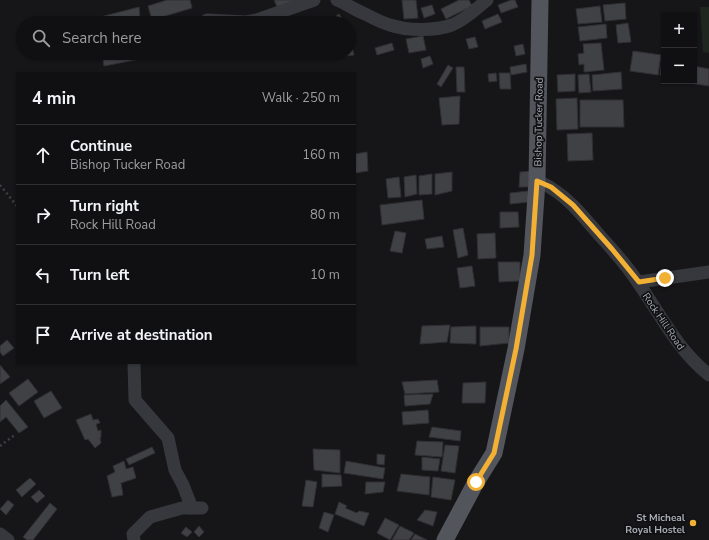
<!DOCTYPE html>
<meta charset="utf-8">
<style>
:root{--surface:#101012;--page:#19191b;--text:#f1f3f6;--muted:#9c9d9f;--line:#303032}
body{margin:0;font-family:"Nunito Sans",sans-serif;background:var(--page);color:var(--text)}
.controls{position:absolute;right:12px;top:12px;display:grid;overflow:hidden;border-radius:0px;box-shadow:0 1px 3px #0004}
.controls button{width:36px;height:36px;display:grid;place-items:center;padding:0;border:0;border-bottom:1px solid var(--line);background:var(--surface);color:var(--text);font:20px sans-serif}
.stop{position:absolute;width:12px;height:12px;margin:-9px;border:3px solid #f2b134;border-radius:50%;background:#fff}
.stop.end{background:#f2b134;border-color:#fff;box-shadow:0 1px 4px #0008}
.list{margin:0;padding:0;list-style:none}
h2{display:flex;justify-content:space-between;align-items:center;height:52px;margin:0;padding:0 16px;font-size:17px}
h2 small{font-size:13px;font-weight:400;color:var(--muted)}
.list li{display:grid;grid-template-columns:26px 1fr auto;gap:12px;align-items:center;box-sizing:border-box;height:60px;padding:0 16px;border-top:1px solid var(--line)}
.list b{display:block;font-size:15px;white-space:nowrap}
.list p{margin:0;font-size:13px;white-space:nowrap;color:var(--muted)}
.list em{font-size:13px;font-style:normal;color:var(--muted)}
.icon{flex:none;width:22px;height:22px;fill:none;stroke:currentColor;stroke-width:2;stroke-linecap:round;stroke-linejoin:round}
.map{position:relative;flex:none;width:709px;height:540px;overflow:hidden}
.search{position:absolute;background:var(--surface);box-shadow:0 1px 3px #0004;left:16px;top:16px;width:340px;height:44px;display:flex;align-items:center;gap:10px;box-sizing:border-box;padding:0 14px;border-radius:22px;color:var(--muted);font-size:15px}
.panel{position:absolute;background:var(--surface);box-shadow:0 1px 3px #0004;left:16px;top:72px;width:340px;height:292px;border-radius:0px}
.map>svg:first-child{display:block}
</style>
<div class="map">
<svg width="709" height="540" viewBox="0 0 709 540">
<rect width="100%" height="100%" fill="#161618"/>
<polygon fill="#1e261f" points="700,7 709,7 709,53 703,52"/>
<g fill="#404145" stroke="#303034">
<polygon points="167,0 190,0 192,8 152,20 148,6"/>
<polygon points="274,0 303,0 279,11"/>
<polygon points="402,0 416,0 418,18 404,19"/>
<polygon points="459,0 469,0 472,6 446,19 441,9"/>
<polygon points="511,0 515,0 518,7 501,13 498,5"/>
<polygon points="625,3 626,19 605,21 603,5"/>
<polygon points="432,5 435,14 424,18 421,8"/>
<polygon points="600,6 602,22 578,24 576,9"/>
<polygon points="139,7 140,18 117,23 85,23 85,21"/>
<polygon points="339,14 345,23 326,23"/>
<polygon points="498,14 502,22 485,29 482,21"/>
<polygon points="628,23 631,42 618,43 616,25"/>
<polygon points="606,24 607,38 580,41 578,27"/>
<polygon points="423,36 426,50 409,53 406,39"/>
<polygon points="475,37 478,47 469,49 466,39"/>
<polygon points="349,38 350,38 354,55 345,56 345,53 349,53"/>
<polygon points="392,43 394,50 377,55 375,48"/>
<polygon points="601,43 604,70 584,72 584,64 579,65 578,54 584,53 583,44"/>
<polygon points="523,44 525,54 516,56 514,46"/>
<polygon points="633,51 661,55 658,75 630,71"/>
<polygon points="102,53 139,53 140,59 104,66"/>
<polygon points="430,56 433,64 423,68 421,59"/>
<polygon points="662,60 664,60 664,75 660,75"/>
<polygon points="526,64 527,72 511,75 510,67"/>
<polygon points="448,65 453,68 441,87 437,84"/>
<polygon points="694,66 709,69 709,86 689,83 690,81 694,81"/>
<polygon points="456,67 464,67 465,92 457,92"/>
<polygon points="621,72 622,89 593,91 592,75"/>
<polygon points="496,73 497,81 489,82 488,74"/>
<polygon points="499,73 510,73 511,89 500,89"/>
<polygon points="575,74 575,91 558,92 557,75"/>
<polygon points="589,74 591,92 579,93 578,75"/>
<polygon points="460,96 459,124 442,125 439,98"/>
<polygon points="577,98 578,129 557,130 556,99"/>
<polygon points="580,100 623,100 624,127 580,127"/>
<polygon points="592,133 593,160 568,161 567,134"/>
<polygon points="367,152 368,171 355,173 355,154"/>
<polygon points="534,171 533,187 519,187 520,172"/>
<polygon points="452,172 452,191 435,195 435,174"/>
<polygon points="432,174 432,194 419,195 419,176"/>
<polygon points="416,175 417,194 405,197 404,177"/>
<polygon points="399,177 401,197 388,198 386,179"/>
<polygon points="528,191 529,202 510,204 510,193"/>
<polygon points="422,200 424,219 382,225 380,205"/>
<polygon points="500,212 518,212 519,227 500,228"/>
<polygon points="463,228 468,255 458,258 453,230"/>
<polygon points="395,231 406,233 402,253 390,251"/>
<polygon points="495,233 496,258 478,259 477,234"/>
<polygon points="442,236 444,247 427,249 425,239"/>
<polygon points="498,262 520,262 520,281 499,282"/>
<polygon points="472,266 475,286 460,288 457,268"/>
<polygon points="450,325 447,342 420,344 422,326"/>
<polygon points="476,326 476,344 450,343 451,327"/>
<polygon points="480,327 509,327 509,343 480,346"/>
<polygon points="7,340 14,348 3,356 0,352 0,346"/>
<polygon points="0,365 10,377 0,384"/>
<polygon points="28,379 38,392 19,406 9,393"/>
<polygon points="437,380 439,392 405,394 402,382"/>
<polygon points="486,382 485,403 462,403 463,383"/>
<polygon points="51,391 62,408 44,418 34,401"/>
<polygon points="433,394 430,404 405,406 404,395"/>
<polygon points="6,400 28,427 19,433 6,417 0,422 0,406"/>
<polygon points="428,410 429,423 403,425 402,412"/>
<polygon points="91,414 93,420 98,419 100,423 96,424 98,431 101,430 101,437 100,438 101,443 95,448 88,439 85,440 76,420"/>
<polygon points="432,427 461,431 460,441 429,437"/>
<polygon points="417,441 443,442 442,457 415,455"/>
<polygon points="445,445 459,446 455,473 441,471"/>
<polygon points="152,447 155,453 129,465 126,459"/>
<polygon points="313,449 340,450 340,473 314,470"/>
<polygon points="377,454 385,455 384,465 377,464"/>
<polygon points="422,457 440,459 438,471 422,470"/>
<polygon points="124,461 126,469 133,467 136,478 121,483 123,495 112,497 107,476 115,472 113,466"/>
<polygon points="346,461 385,468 383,479 344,473"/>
<polygon points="322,474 341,475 342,486 322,487"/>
<polygon points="401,474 430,477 429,495 397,491"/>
<polygon points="433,477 455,480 451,500 431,497"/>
<polygon points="30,478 36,484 22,497 16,490"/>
<polygon points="306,480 317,482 313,507 302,506"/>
<polygon points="366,482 385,482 383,492 365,494"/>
<polygon points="39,490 45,496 37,503 31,497"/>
<polygon points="8,500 14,505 6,515 0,509"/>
<polygon points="339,502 347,506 345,508 357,513 359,511 369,513 364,526 335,514"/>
<polygon points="50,503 57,509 33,540 27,540 23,537"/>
<polygon points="425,510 437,512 433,526 417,520"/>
<polygon points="324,512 334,515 328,532 319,528"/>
<polygon points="385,518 399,525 390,540 377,533"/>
<polygon points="199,526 204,532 199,537 194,532"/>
<polygon points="400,526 414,533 409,540 392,540"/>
<polygon points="186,527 192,532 187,537 181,533"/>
<polygon points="415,534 427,540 411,540"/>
</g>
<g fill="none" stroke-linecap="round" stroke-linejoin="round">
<g stroke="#3d3f44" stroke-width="2.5" stroke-dasharray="2 3" stroke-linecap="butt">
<polyline points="0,185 17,206"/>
<polyline points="0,446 16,434"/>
</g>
<g stroke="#37383d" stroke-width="13">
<path d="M337,0C347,4 355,10 365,14C373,18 382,23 390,25C408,31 435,31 452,25C465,20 477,8 487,0"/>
<polyline points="207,20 246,22 257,20 314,0"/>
<path d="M537,181C542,183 547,185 551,188C571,200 585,219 601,237C614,251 628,267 639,284C662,317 677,349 709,375"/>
<polyline points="639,282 709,272"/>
<polyline points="134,363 135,400 168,438 175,470 183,485 192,508"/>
<polyline points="0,534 8,540"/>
<polyline points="134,540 133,534 150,517 182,508 202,508"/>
</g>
<polyline stroke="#53555c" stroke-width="17" points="445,540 476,482 494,453 516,349 532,255 537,181 540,0"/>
</g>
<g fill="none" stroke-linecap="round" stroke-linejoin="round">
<polyline stroke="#f2b134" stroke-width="5" points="476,482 494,453 516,349 532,255 537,181 551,187 573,205 612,249 639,282 665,278"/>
</g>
<circle fill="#f2b134" stroke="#111113" stroke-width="1.5" cx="693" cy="523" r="4"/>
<g text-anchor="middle" stroke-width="3.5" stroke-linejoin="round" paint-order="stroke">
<g font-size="10" fill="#a8adb8" stroke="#111113">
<text transform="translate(538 122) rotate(-89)" y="4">Bishop Tucker Road</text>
<text transform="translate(664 321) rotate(56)" y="4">Rock Hill Road</text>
</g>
<g font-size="10" font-weight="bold" fill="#a8adb8" stroke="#111113" text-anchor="end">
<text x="685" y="521">St Micheal<tspan x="685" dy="12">Royal Hostel</tspan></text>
</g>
</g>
</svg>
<div class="controls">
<button>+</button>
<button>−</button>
</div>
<div class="stop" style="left:476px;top:482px"></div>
<div class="stop end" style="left:665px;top:278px"></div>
<div class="search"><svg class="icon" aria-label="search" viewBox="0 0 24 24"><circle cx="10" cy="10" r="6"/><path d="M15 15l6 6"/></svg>Search here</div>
<section class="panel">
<h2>4 min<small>Walk · 250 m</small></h2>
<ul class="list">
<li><svg class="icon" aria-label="ahead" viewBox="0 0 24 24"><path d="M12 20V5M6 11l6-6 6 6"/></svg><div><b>Continue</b><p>Bishop Tucker Road</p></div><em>160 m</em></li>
<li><svg class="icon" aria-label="right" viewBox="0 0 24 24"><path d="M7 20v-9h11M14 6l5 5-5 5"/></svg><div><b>Turn right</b><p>Rock Hill Road</p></div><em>80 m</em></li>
<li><svg class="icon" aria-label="left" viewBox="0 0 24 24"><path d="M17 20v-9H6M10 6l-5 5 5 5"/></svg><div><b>Turn left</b></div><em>10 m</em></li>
<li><svg class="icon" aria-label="arrive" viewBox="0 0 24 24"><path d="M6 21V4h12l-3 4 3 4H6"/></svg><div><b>Arrive at destination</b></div></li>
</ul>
</section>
</div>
